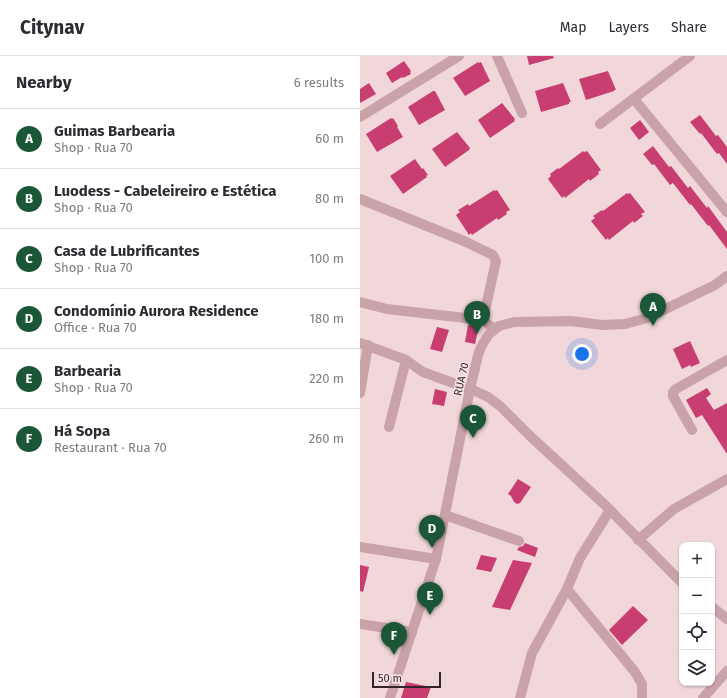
<!DOCTYPE html>
<meta charset="utf-8">
<style>
:root{--surface:#fff;--page:#f7f7f7;--text:#2b2b33;--muted:#7c7c81;--line:#e1e1e2;--accent:#1b5636}
body{margin:0;font-family:"Fira Sans",sans-serif;background:var(--page);color:var(--text)}
.controls{position:absolute;right:12px;bottom:12px;display:grid;overflow:hidden;border-radius:8px;box-shadow:0 1px 3px #0004}
.controls button{width:36px;height:36px;display:grid;place-items:center;padding:0;border:0;border-bottom:1px solid var(--line);background:var(--surface);color:var(--text);font:20px sans-serif}
.scale{position:absolute;left:12px;bottom:10px;width:69px;box-sizing:border-box;padding-left:4px;border:2px solid #34252a;border-top:0;font-size:11px;line-height:14px;white-space:nowrap;color:#34252a;-webkit-text-stroke:3px #f9e3e5;paint-order:stroke}
.you{position:absolute;left:222px;top:298px;width:14px;height:14px;margin:-10px;border:3px solid #fff;border-radius:50%;background:#1a73e8;box-shadow:0 0 0 6px #1a73e833}
.badge{display:grid;place-items:center;width:26px;height:26px;border-radius:50%;background:var(--accent);color:#fff;font-size:13px;font-weight:700}
.pin{position:absolute;translate:-50% -33px;filter:drop-shadow(0 1px 2px #0008)}
.pin::after{content:'';position:absolute;top:21px;width:14px;height:12px;background:inherit;clip-path:polygon(0 0,100% 0,50% 100%)}
.list{margin:0;padding:0;list-style:none}
h2{display:flex;justify-content:space-between;align-items:center;height:52px;margin:0;padding:0 16px;font-size:17px}
h2 small{font-size:13px;font-weight:400;color:var(--muted)}
.list li{display:grid;grid-template-columns:26px 1fr auto;gap:12px;align-items:center;box-sizing:border-box;height:60px;padding:0 16px;border-top:1px solid var(--line)}
.list b{display:block;font-size:15px;white-space:nowrap}
.list p{margin:0;font-size:13px;white-space:nowrap;color:var(--muted)}
.list em{font-size:13px;font-style:normal;color:var(--muted)}
.icon{flex:none;width:22px;height:22px;fill:none;stroke:currentColor;stroke-width:2;stroke-linecap:round;stroke-linejoin:round}
.map{position:relative;flex:none;width:367px;height:642px;overflow:hidden}
header{display:flex;align-items:center;gap:24px;box-sizing:border-box;height:56px;padding:0 20px;background:var(--surface);border-bottom:1px solid var(--line)}
header strong{font-size:19px}
nav{display:flex;gap:22px;margin-inline-start:auto;font-size:14px}
main{display:flex}
aside{flex:1;background:var(--surface)}
.map>svg:first-child{display:block}
</style>
<header>
<strong>Citynav</strong>
<nav><a>Map</a><a>Layers</a><a>Share</a></nav>
</header>
<main>
<aside>
<h2>Nearby<small>6 results</small></h2>
<ul class="list">
<li><span class="badge">A</span><div><b>Guimas Barbearia</b><p>Shop · Rua 70</p></div><em>60 m</em></li>
<li><span class="badge">B</span><div><b>Luodess - Cabeleireiro e Estética</b><p>Shop · Rua 70</p></div><em>80 m</em></li>
<li><span class="badge">C</span><div><b>Casa de Lubrificantes</b><p>Shop · Rua 70</p></div><em>100 m</em></li>
<li><span class="badge">D</span><div><b>Condomínio Aurora Residence</b><p>Office · Rua 70</p></div><em>180 m</em></li>
<li><span class="badge">E</span><div><b>Barbearia</b><p>Shop · Rua 70</p></div><em>220 m</em></li>
<li><span class="badge">F</span><div><b>Há Sopa</b><p>Restaurant · Rua 70</p></div><em>260 m</em></li>
</ul>
</aside>
<div class="map">
<svg width="367" height="642" viewBox="0 0 367 642">
<rect width="100%" height="100%" fill="#f1d7d9"/>
<g fill="#c83e70">
<polygon points="167,0 193,0 194,2 169,9"/>
<polygon points="44,5 51,15 50,16 51,18 43,22 42,21 32,27 26,17"/>
<polygon points="118,6 119,7 121,6 130,25 105,40 93,22"/>
<polygon points="248,15 256,34 254,34 254,35 226,44 219,23"/>
<polygon points="9,27 16,38 0,47 0,33"/>
<polygon points="203,27 211,46 209,46 209,48 181,56 175,35"/>
<polygon points="73,35 75,35 85,54 59,69 48,51"/>
<polygon points="142,47 155,63 154,64 155,65 130,82 118,64"/>
<polygon points="340,59 356,80 358,79 367,91 367,108 359,97 357,98 341,77 340,78 330,66"/>
<polygon points="31,62 32,63 33,62 38,70 37,71 43,81 17,96 6,78"/>
<polygon points="280,64 289,76 279,84 270,72"/>
<polygon points="97,76 110,92 109,94 85,111 72,93"/>
<polygon points="293,90 309,111 311,110 328,132 330,130 347,152 348,150 367,176 367,193 349,169 348,170 331,148 330,149 313,127 310,129 294,108 292,109 283,98"/>
<polygon points="223,95 224,96 227,95 241,114 238,116 239,118 230,125 229,123 205,142 204,140 202,142 188,123 191,120 190,118 198,112 199,113"/>
<polygon points="55,103 62,113 63,112 68,119 66,120 67,121 43,138 30,120"/>
<polygon points="134,134 135,135 137,134 150,154 146,156 147,158 138,164 137,162 112,179 111,177 109,179 96,159 100,156 98,154 108,148 109,150"/>
<polygon points="267,137 268,138 270,137 285,156 281,158 283,160 274,167 273,165 249,184 248,182 246,184 231,165 235,162 233,160 242,154 243,155"/>
<polygon points="108,269 119,270 115,288 105,286"/>
<polygon points="77,271 89,274 82,296 70,293"/>
<polygon points="330,285 340,307 331,311 330,309 322,313 313,293"/>
<polygon points="347,332 351,338 346,342 354,354 367,347 367,398 342,359 336,362 326,344"/>
<polygon points="75,333 87,336 84,350 72,348"/>
<polygon points="158,423 171,431 160,447 157,448 154,446 151,440 148,438"/>
<polygon points="165,487 178,492 175,501 157,494 159,491 163,490"/>
<polygon points="121,499 137,502 131,516 116,513"/>
<polygon points="153,504 172,507 150,554 132,551"/>
<polygon points="0,509 9,511 3,536 0,535"/>
<polygon points="273,550 288,564 262,589 249,574"/>
<polygon points="46,626 71,631 67,642 41,642"/>
</g>
<g fill="none" stroke-linecap="round" stroke-linejoin="round">
<g stroke="#c9a3a9" stroke-width="10">
<polyline points="137,0 162,57"/>
<polyline points="274,43 367,156"/>
<polyline points="0,61 99,0"/>
<polyline points="240,68 330,0"/>
<polyline points="0,143 104,185 133,199 136,205 123,264"/>
<polyline points="0,246 27,253 123,264 134,273"/>
<polyline points="0,287 46,304 63,316 115,335 128,341 140,350 169,379 245,449 322,527"/>
<polyline points="0,337 8,289"/>
<polyline points="29,371 46,304"/>
<polyline points="332,374 313,340 313,336 316,333 367,304"/>
<polyline points="85,459 159,485"/>
<polyline points="278,484 314,453 367,423"/>
<polyline points="0,491 76,503"/>
<polyline points="207,533 275,616 282,628 282,642"/>
<polyline points="352,551 367,563"/>
<polyline points="0,568 52,576"/>
<polyline points="160,642 172,597 207,533 220,502 250,454"/>
<polyline points="343,642 367,615"/>
</g>
<polyline stroke="#c9a3a9" stroke-width="10" points="30,642 76,503 110,333 118,299 121,291 129,278 139,270 154,266 211,265 242,269 265,268 287,262 355,229 367,220"/>
</g>
<g text-anchor="middle" stroke-width="3" stroke-linejoin="round" paint-order="stroke">
<g font-size="11" fill="#34252a" stroke="#f9e3e5">
<text transform="translate(101 323) rotate(-77)" y="4">RUA 70</text>
</g>
</g>
</svg>
<div class="controls">
<button>+</button>
<button>−</button>
<button><svg class="icon" aria-label="locate" viewBox="0 0 24 24"><circle cx="12" cy="12" r="6"/><path d="M12 2v4M12 18v4M2 12h4M18 12h4"/></svg></button>
<button><svg class="icon" aria-label="layers" viewBox="0 0 24 24"><path d="M12 4l9 5-9 5-9-5zM3 14l9 5 9-5"/></svg></button>
</div>
<div class="scale">50 m</div>
<div class="you"></div>
<div class="pin badge" style="left:293px;top:270px">A</div>
<div class="pin badge" style="left:117px;top:278px">B</div>
<div class="pin badge" style="left:113px;top:382px">C</div>
<div class="pin badge" style="left:72px;top:492px">D</div>
<div class="pin badge" style="left:70px;top:559px">E</div>
<div class="pin badge" style="left:34px;top:599px">F</div>
</div>
</main>
